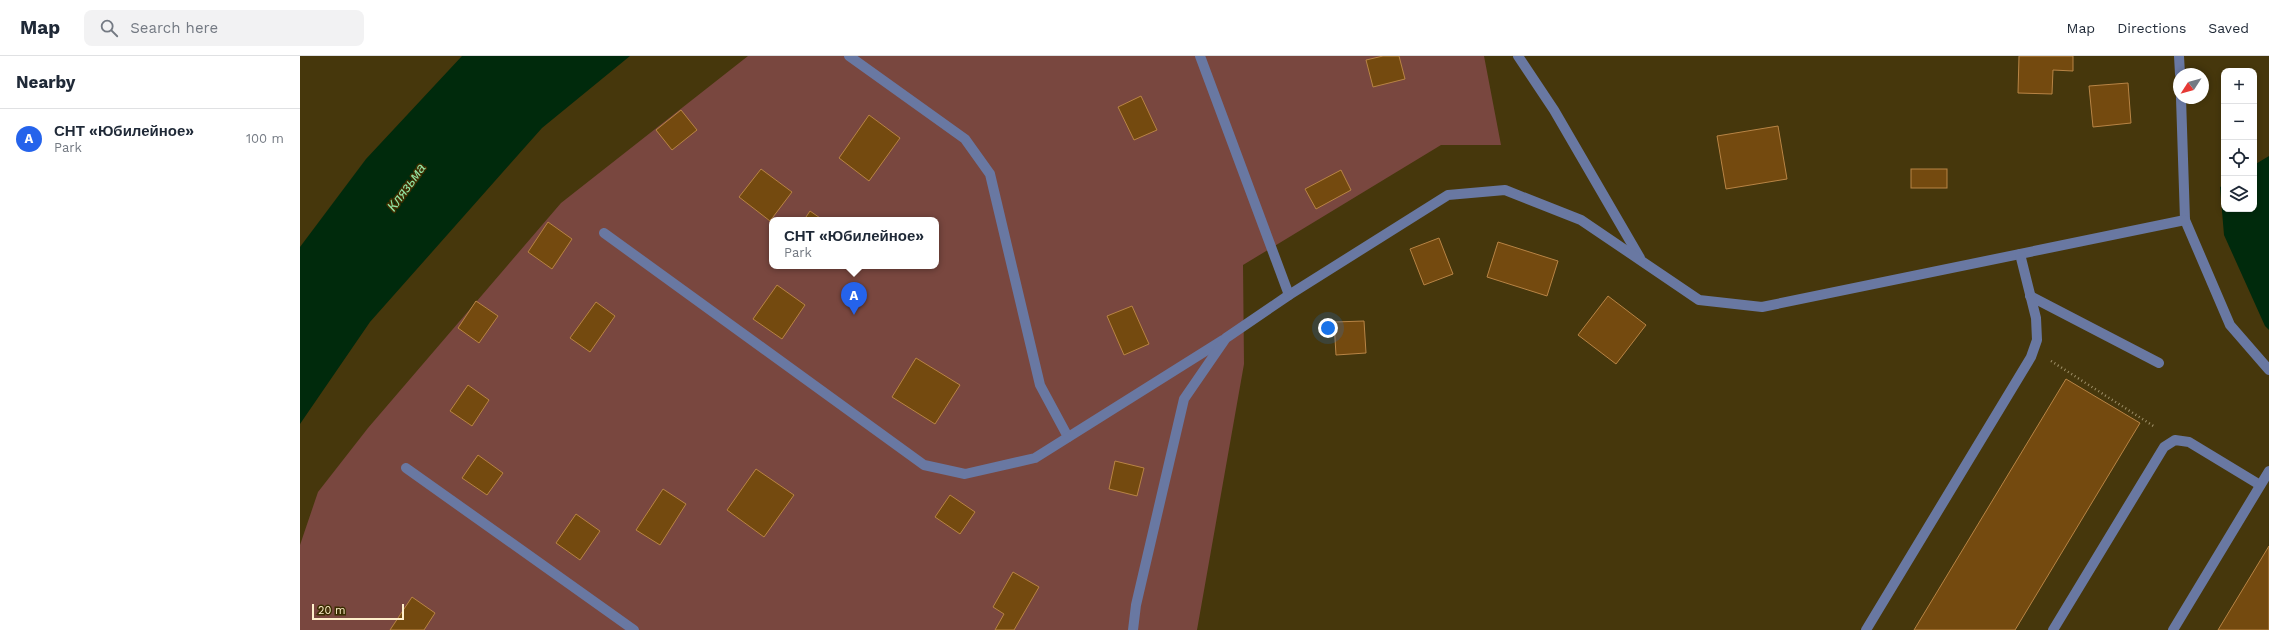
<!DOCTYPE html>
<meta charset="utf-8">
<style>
:root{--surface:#fff;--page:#f2f2f3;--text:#1f2937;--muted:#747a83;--line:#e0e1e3;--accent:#2563eb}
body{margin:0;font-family:"Work Sans",sans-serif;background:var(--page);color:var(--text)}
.controls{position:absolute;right:12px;top:12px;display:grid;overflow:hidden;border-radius:8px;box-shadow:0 2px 6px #0003}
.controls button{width:36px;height:36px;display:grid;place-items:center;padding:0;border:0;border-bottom:1px solid var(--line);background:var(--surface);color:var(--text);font:20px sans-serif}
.compass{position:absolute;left:1873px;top:12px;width:36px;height:36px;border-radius:50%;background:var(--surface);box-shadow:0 2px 6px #0003;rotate:234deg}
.scale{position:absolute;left:12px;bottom:10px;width:92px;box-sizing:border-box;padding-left:4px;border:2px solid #fff0cb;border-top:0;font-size:11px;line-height:14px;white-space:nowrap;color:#fff0cb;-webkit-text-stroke:3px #3b2d01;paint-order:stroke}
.you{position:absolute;left:1028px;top:272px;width:14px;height:14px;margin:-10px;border:3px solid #fff;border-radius:50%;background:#1a73e8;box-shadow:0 0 0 6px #1a73e833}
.badge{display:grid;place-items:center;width:26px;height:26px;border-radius:50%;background:var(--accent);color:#fff;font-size:13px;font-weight:700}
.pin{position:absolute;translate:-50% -33px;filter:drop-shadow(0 1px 2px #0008)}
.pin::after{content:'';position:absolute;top:21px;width:14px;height:12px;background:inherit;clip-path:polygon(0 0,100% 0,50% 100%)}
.popup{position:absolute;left:469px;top:161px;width:170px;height:52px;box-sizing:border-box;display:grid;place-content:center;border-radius:8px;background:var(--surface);filter:drop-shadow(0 1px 3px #0005);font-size:13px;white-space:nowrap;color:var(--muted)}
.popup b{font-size:15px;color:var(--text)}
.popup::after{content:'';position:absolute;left:50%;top:100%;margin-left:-8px;border:8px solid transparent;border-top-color:var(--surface)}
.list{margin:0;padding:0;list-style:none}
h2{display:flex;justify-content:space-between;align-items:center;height:52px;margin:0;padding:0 16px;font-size:17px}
h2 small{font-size:13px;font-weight:400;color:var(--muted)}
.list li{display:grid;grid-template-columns:26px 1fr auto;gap:12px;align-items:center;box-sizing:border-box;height:60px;padding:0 16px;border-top:1px solid var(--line)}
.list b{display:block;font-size:15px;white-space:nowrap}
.list p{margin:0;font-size:13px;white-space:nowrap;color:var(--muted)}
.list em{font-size:13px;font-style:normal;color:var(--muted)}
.icon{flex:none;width:22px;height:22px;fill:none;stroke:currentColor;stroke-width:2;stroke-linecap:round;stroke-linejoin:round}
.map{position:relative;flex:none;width:1969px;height:574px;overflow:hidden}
header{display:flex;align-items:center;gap:24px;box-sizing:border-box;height:56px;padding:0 20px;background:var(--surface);border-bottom:1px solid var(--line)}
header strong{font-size:19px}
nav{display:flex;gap:22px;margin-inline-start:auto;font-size:14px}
.search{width:280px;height:36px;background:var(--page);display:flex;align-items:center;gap:10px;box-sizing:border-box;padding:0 14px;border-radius:8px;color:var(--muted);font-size:15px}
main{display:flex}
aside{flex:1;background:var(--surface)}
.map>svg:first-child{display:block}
</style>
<header>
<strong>Map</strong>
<div class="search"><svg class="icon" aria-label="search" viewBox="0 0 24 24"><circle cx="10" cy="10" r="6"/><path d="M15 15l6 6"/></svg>Search here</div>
<nav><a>Map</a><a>Directions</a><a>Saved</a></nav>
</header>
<main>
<aside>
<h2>Nearby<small></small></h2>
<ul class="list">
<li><span class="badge">A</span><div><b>СНТ «Юбилейное»</b><p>Park</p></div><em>100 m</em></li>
</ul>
</aside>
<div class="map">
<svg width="1969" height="574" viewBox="0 0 1969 574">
<rect width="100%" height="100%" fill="#46370c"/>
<path fill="#79473f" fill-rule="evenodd" d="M448,0H1184L1201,89H1141L943,209L944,308L897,574H0V489L18,436L68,372L261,147ZM472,164H636V210H472Z"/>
<g fill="#002a0c">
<polygon points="162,0 330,0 242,72 70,266 0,368 0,191 66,103"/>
<polygon points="1969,100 1969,274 1965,270 1924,179 1920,131 1924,129 1924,153 1954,153 1954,109"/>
</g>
<g fill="#744a0f" stroke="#b88445">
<polygon points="1083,0 1099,0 1105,23 1073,31 1066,4"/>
<polygon points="1719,0 1773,0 1773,15 1753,14 1752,38 1718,37"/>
<polygon points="1828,27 1831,67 1793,71 1789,30"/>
<polygon points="841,40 857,74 834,84 818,51"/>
<polygon points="381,54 397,74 372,94 356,74"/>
<polygon points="569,59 600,82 569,125 539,102"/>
<polygon points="1478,70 1487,123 1426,133 1417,80"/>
<polygon points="461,113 492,136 470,165 439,141"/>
<rect x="1611" y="113" width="36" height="19"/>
<polygon points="1041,114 1051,134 1016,153 1005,133"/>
<polygon points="510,155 523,164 504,164"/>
<polygon points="248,166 272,183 252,213 228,196"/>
<polygon points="1139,182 1153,218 1124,229 1110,193"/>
<polygon points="1198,186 1258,205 1247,240 1187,221"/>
<polygon points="477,229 505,249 482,283 453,263"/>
<polygon points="1308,240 1346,269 1316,308 1278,279"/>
<polygon points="176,245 198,260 179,287 158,272"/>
<polygon points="296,246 315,260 290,296 270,282"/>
<polygon points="832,250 849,288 824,299 807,260"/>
<polygon points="1064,265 1066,297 1036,299 1034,266"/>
<polygon points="616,302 660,329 635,368 592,341"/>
<polygon points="1766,323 1840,367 1715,574 1614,574"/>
<polygon points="168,329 189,344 172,370 150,355"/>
<polygon points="178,399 203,417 187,439 162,422"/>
<polygon points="815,405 844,412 837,440 809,433"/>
<polygon points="456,413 494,439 464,481 427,454"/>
<polygon points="363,433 386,448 360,489 336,474"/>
<polygon points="650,439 675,456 660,478 635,461"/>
<polygon points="276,458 300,475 280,504 256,487"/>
<polygon points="1969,490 1969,574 1918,574"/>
<polygon points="713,516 739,531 714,574 695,574 704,558 693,551"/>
<polygon points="112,541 135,557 124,574 90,574"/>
</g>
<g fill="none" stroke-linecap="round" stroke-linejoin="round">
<polyline stroke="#9f9068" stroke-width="2.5" stroke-dasharray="1 3" stroke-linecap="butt" points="1751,305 1855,371"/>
<g stroke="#6978a2" stroke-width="10">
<polyline points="549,0 665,83 690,118 740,329 768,381"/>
<polyline points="900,0 989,239"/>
<polyline points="1218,0 1254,54 1340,202"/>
<polyline points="1879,0 1880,18"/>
<polyline points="1881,42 1885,164 1930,269 1969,314"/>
<polyline points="304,177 624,409 665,418 735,402 923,284"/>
<polyline points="1730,240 1859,307"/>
<polyline points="106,412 334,574"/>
<polyline points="833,574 836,549 884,343 926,282 989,239 1148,139 1205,134 1281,164 1399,244 1462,251 1885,164"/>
<polyline points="1566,574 1731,301 1737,284 1736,262 1720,198"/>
<polyline points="1753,574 1864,391 1875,384 1889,386 1960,429"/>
<polyline points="1873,574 1969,415"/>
</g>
</g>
<g text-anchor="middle" stroke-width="3" stroke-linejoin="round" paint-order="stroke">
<g font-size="14" font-style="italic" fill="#94e5a4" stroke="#3b2d01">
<text transform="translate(106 131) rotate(-54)" y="5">Клязьма</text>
</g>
</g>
</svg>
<div class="controls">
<button>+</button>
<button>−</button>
<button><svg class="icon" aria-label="locate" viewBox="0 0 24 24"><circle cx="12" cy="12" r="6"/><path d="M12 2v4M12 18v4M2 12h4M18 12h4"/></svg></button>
<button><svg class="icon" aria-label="layers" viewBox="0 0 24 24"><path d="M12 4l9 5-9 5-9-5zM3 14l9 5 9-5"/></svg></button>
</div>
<svg class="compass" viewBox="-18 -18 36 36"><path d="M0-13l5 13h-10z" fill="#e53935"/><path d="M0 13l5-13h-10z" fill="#747a83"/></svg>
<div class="scale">20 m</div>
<div class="you"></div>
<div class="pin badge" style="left:554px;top:259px">A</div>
<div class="popup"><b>СНТ «Юбилейное»</b>Park</div>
</div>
</main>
